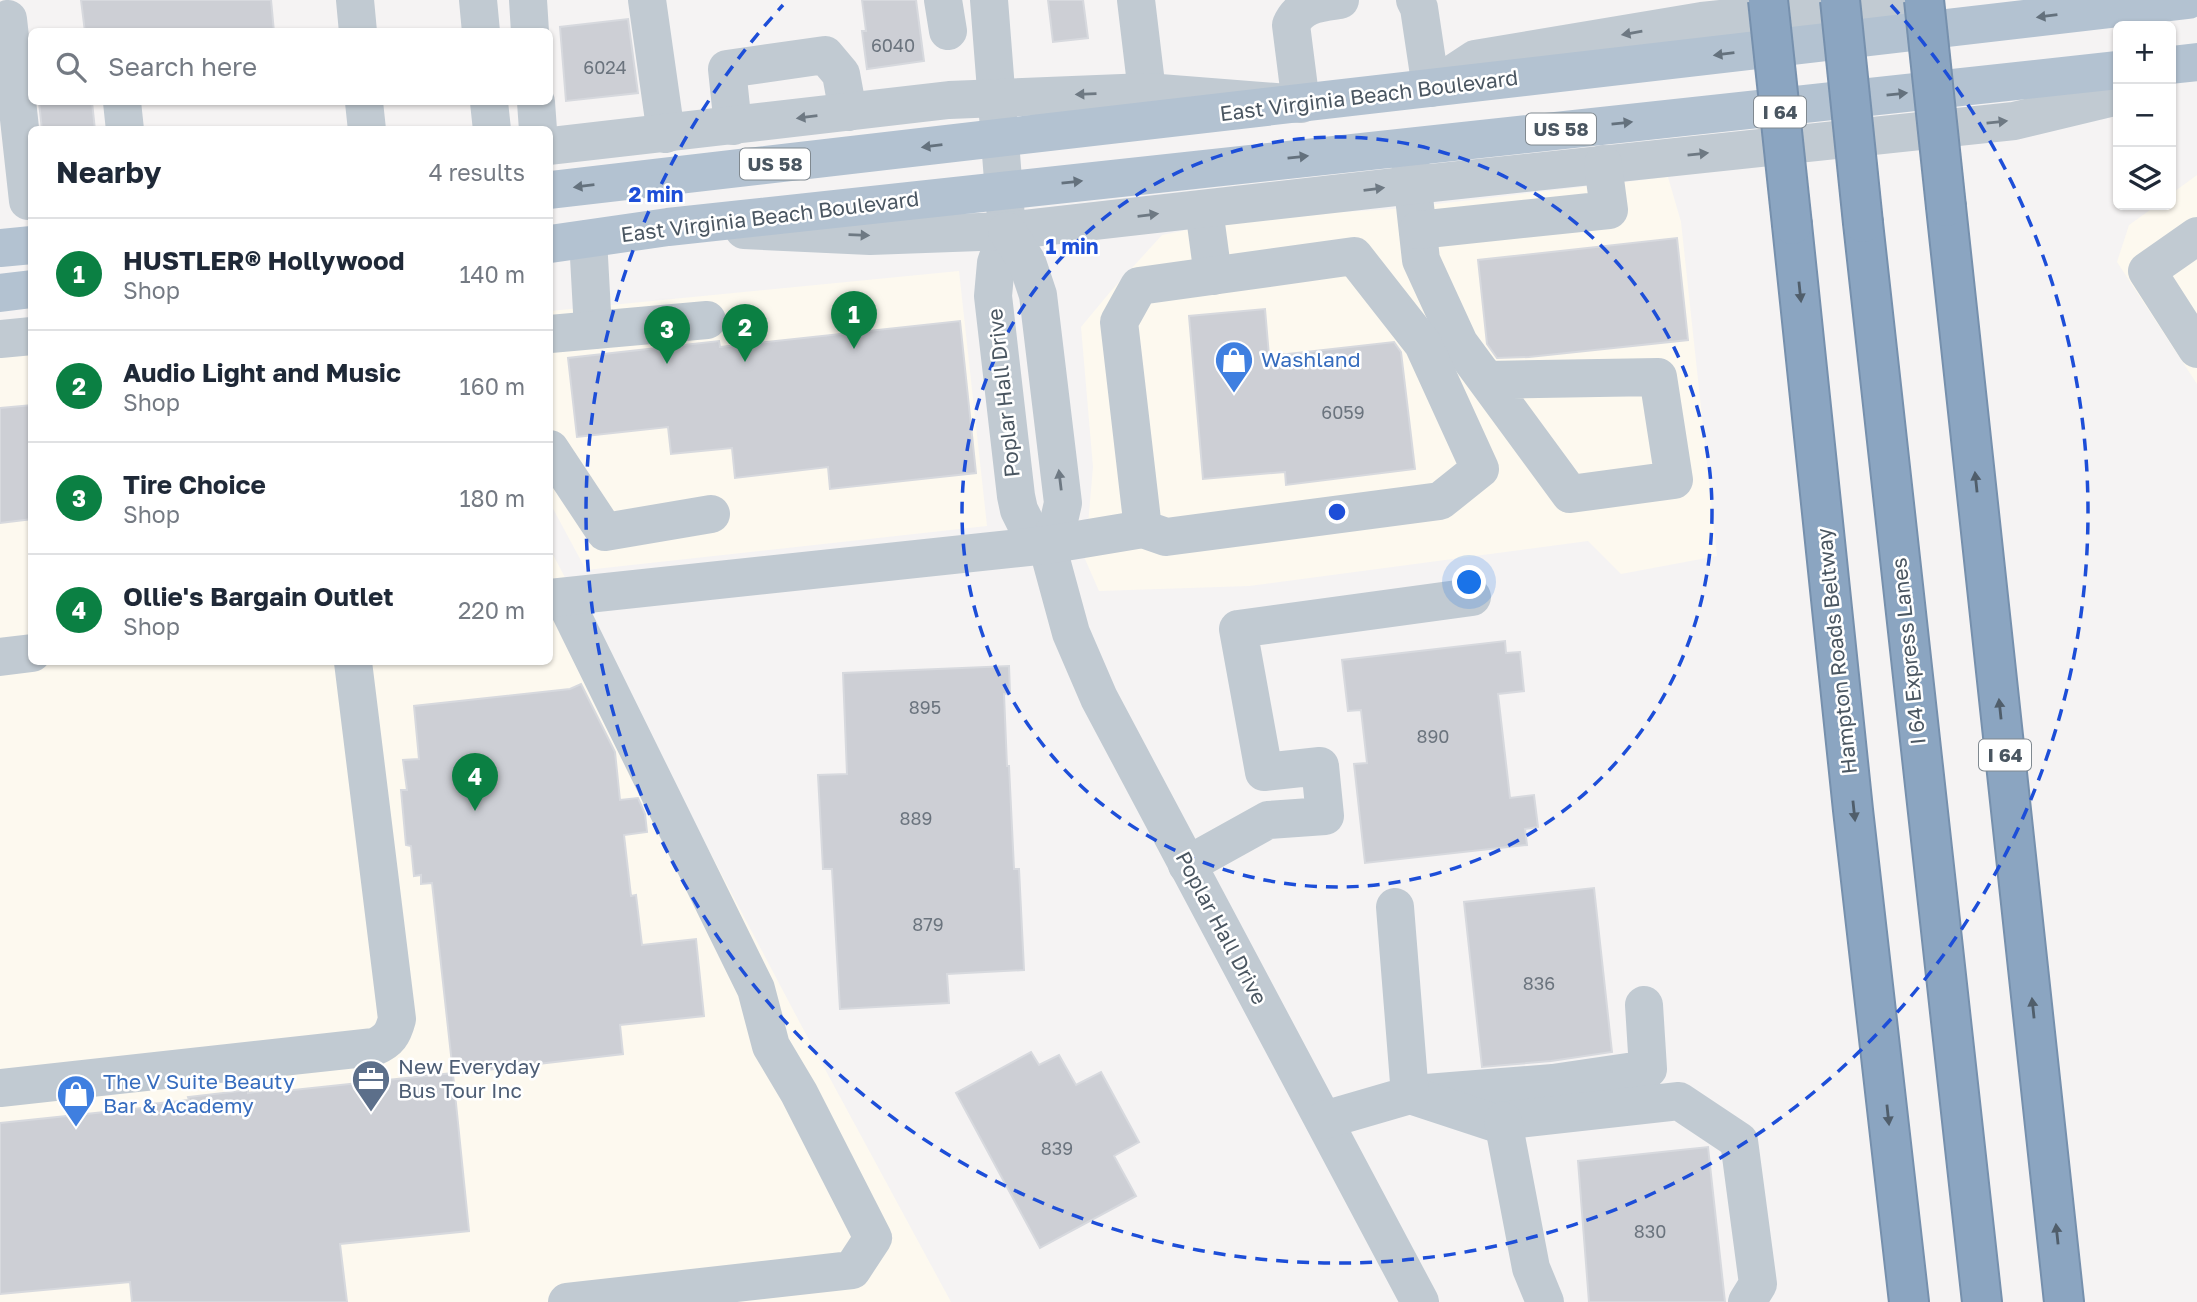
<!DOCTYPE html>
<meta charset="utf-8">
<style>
:root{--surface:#fff;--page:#f6f6f7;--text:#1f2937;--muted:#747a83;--line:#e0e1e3;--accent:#0b8043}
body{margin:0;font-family:"Golos Text",sans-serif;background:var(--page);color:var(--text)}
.controls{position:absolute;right:21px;top:21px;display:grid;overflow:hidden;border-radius:10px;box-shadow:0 2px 5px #0004}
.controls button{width:63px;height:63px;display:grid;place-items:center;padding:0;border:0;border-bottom:2px solid var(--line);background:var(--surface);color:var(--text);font:35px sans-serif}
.you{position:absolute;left:1470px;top:583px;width:24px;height:24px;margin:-18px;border:5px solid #fff;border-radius:50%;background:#1a73e8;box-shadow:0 0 0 10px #1a73e833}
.badge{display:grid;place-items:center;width:46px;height:46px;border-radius:50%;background:var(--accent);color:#fff;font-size:23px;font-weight:700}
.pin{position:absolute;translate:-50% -58px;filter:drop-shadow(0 2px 4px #0008)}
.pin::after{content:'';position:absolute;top:37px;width:24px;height:21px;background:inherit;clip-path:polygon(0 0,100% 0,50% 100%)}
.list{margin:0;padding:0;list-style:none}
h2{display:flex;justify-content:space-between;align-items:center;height:91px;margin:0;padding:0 28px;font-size:30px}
h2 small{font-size:23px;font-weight:400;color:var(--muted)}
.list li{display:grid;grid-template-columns:46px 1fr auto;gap:21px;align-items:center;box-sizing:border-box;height:112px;padding:0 28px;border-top:2px solid var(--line)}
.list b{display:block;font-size:26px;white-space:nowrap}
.list p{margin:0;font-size:23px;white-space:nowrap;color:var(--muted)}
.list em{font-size:23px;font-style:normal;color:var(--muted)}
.icon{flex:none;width:38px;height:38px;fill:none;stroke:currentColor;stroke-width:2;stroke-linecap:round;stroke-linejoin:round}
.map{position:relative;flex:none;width:2197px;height:1302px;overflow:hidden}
.search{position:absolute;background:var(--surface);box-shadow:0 2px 5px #0004;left:28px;top:28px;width:525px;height:77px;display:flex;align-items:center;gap:18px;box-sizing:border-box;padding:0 24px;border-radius:10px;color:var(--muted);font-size:26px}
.panel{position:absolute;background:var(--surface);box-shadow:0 2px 5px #0004;left:28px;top:126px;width:525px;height:539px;border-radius:10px}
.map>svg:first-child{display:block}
</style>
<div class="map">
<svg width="2197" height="1302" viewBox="0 0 2197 1302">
<rect width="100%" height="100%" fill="#f5f3f3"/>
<g fill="#fdf9ef">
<polygon points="2197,175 2197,384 2117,262 2129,225 2157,205 2171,205 2171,194"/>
<polygon points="1668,177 1681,222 1717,556 1621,574 1588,541 1249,586 1099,591 1085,559 1093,467 1081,327 1111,291 1162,235 1251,217 1319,209 1343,212 1394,209"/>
<polygon points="959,271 987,526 586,570 550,503 550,311"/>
<polygon points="31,351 32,662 550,662 550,549 800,1023 951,1302 0,1302 0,355"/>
</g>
<g fill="#cdcfd5" stroke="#d7d9de" stroke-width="2">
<polygon points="81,0 271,0 274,32 85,32"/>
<polygon points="862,0 916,0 924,61 867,69 862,31 866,31"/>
<polygon points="1048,0 1083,0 1088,38 1053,42"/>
<polygon points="628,19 638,93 566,101 560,27"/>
<polygon points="39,102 92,102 95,130 42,130"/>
<polygon points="1677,238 1688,340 1529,357 1497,358 1487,344 1478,260"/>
<polygon points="1265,309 1269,356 1394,342 1401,352 1415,469 1286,485 1285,472 1203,479 1189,316"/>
<polygon points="960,321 976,473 830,489 828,467 735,478 732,448 671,454 668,427 577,437 568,358 719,341 720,347"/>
<polygon points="32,405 32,519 0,523 0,408"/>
<polygon points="1505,641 1506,653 1520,652 1524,691 1498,694 1510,798 1534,795 1538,827 1525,829 1527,845 1365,863 1354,764 1367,763 1361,710 1348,711 1342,660"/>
<polygon points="1009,666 1010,693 1004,694 1007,766 1009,766 1014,869 1019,869 1024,970 947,974 949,1003 840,1009 832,869 823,869 818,775 847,774 843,673"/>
<polygon points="581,684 615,752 620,800 638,798 645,814 647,832 624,835 631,896 636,895 642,945 696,939 704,1016 620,1025 623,1054 453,1074 469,1231 340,1244 347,1302 132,1302 130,1282 0,1294 0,1123 152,1107 152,1104 189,1100 188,1097 248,1090 248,1093 283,1088 284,1091 453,1073 432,883 421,884 421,875 414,876 411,846 406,845 401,790 407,790 403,760 419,759 414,706 570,689"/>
<polygon points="1594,888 1612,1052 1551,1061 1482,1067 1464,902"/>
<polygon points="1031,1052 1039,1065 1059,1055 1076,1085 1101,1072 1139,1142 1114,1156 1136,1196 1040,1248 956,1093"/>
<polygon points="1708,1147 1725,1302 1589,1302 1578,1161"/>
</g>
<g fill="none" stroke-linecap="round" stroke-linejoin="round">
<g stroke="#7690ad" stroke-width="42">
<g id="highway">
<polyline points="1946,207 2064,1302"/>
<polyline points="1863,223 1982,1302"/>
<polyline points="1792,225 1853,810 1909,1302"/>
</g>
</g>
<g stroke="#c1cad2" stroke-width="38">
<polyline points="355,0 358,32"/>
<polyline points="478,0 481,32"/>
<polyline points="528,0 530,32"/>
<polyline points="647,0 666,134"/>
<polyline points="943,0 948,31"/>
<polyline points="989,0 1007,231 996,263 993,296 1016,496 1019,510 1027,526 1047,545 1071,633 1099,698 1420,1302"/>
<polyline points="1136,0 1147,92"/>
<polyline points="1415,0 1419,8 1431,88 1475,59 1702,21 1894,0"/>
<polyline points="8,19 28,201"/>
<polyline points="122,102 125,130"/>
<polyline points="364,102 367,130"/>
<polyline points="489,102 492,130"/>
<polyline points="536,102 538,130"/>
<polyline points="733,126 727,69 825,55 841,74 848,112"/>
<path d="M550,146L949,100L1147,92L1301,104L1291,25C1300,4 1319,3 1340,0"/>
<polyline points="1410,161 1421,260 1459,343 1570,494 1674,480 1658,377 1487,380"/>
<polyline points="1204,209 1213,276"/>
<polyline points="744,230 870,236 1007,231 1413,185 2014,121 2118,96"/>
<polyline points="1418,230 1609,210 1603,164"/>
<polyline points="1007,231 1027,262 1038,295 1063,503 1058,525 1047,545"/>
<polyline points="2197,236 2147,271 2197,349"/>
<polyline points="588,239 593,330"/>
<polyline points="550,334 707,320"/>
<polyline points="0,339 32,336"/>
<polyline points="550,449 605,532 711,514"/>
<polyline points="563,597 756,989 771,1046 799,1093 873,1238 852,1270 567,1302"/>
<polyline points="550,598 1047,545 1143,529 1166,537 1440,501 1480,469 1423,344 1354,256 1139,286 1119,322 1143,529"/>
<polyline points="0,657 32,653"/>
<polyline points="1187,865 1268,820 1325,816 1320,766 1264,772 1238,629 1472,597"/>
<path d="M0,1088L374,1047C389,1041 393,1034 397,1019L353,662"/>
<polyline points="1426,1093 1553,1083 1648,1069 1644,1005"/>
<polyline points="1410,1095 1492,1122 1679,1101 1739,1141 1758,1284 1747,1302"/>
<polyline points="1324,1120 1410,1095 1395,907"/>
<polyline points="1503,1121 1531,1268 1545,1302"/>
</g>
<g stroke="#b3c2d1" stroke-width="38">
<polyline points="2171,65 2197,62"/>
<polyline points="550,190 2188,0"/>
<polyline points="550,244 668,227 2118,70"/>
<polyline points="0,248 32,245"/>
<polyline points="0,293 32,289"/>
</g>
<use href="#highway" stroke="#8ba5c1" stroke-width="38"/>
<g stroke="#7690ad" stroke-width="42" stroke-linecap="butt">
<g id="highway-bridge">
<polyline points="1768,0 1792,225"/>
<polyline points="1840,0 1863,223"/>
<polyline points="1924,0 1946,207"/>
</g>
</g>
<use href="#highway-bridge" stroke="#8ba5c1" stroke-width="38"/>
</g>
<defs><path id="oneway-solid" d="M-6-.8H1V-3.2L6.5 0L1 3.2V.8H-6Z" transform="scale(1.75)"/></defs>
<g fill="#64717d">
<use href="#oneway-solid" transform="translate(2047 16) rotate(173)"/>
<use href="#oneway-solid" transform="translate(1724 54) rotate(173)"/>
<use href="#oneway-solid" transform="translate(1897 94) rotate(-6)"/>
<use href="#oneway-solid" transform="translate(1622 123) rotate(-6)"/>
<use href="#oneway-solid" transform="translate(932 146) rotate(173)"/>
<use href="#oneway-solid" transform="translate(1298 157) rotate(-6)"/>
<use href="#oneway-solid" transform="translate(1072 182) rotate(-6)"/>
<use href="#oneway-solid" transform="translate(584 186) rotate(173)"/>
</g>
<g fill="#6e7983">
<use href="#oneway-solid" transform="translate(1632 33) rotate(170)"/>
<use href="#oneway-solid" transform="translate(1086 94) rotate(178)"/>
<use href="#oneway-solid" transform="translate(807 117) rotate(173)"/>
<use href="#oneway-solid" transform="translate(1997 122) rotate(-6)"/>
<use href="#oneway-solid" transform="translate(1698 154) rotate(-6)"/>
<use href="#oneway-solid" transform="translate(1374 189) rotate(-7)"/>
<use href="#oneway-solid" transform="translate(1148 215) rotate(-7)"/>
<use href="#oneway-solid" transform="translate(859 235) rotate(2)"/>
<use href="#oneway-solid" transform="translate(1060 480) rotate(-97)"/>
</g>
<g fill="#505e6b">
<use href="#oneway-solid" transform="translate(1800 292) rotate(84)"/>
<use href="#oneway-solid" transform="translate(1976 482) rotate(-96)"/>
<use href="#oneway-solid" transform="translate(2000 709) rotate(-96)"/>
<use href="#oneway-solid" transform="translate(1854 811) rotate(84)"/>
<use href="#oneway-solid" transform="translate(2033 1008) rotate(-96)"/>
<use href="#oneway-solid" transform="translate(1888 1115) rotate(84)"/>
<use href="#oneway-solid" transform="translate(2057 1234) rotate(-96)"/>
</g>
<g fill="none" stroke="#1d4ed8" stroke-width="3.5" stroke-dasharray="12 9">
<circle cx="1337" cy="512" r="375"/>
<path d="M1891 5A751 751 0 1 1 783 5"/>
</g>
<defs>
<g id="shop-pin" transform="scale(2.0125)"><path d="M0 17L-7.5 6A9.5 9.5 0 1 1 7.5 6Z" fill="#3f7fe0" stroke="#fff"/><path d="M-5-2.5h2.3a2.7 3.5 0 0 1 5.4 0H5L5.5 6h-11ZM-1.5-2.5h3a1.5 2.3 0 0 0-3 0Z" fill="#fff"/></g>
<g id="office-pin" transform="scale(2.0125)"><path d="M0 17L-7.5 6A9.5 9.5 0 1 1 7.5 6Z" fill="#5c6f8a" stroke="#fff"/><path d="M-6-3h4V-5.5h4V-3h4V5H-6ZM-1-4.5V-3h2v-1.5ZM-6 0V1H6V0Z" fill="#fff"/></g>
</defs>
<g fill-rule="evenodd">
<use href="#shop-pin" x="1234" y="360"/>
<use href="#office-pin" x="371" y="1079"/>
<use href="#shop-pin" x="76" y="1094"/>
</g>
<g text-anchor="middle" stroke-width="5" stroke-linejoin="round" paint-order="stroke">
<g font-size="18" fill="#6b747e">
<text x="893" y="52">6040</text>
<text x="605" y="74">6024</text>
<text x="1343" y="419">6059</text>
<text x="925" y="714">895</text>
<text x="1433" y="743">890</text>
<text x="916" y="825">889</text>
<text x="928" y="931">879</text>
<text x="1539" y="990">836</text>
<text x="1057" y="1155">839</text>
<text x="1650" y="1238">830</text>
</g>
<g fill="#fff" stroke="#808990" stroke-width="2">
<rect x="1754" y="96.5" width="52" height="31" rx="5"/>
<rect x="1526" y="113.5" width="70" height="31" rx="5"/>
<rect x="740" y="148.5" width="70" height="31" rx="5"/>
<rect x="1979" y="739.5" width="52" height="31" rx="5"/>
</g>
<g font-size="19" font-weight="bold" fill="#4a5661">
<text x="1780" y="119">I 64</text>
<text x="1561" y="136">US 58</text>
<text x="775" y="171">US 58</text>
<text x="2005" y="762">I 64</text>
</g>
<g font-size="21" fill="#4a5661" stroke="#fff">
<text transform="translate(1369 96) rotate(-7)" y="7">East Virginia Beach Boulevard</text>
<text transform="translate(770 217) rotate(-7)" y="7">East Virginia Beach Boulevard</text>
<text transform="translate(1004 393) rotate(-96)" y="7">Poplar Hall Drive</text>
<text transform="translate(1837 651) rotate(-96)" y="7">Hampton Roads Beltway</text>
<text transform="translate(1909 651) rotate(-96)" y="7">I 64 Express Lanes</text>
<text transform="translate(1221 928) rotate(62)" y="7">Poplar Hall Drive</text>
</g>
<g font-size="21" fill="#366cbe" stroke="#fff" text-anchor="start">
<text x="1261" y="367">Washland</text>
<text x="103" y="1089">The V Suite Beauty<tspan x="103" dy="24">Bar &amp; Academy</tspan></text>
</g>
<g font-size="21" fill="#4e5e75" stroke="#fff" text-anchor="start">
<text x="398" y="1074">New Everyday<tspan x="398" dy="24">Bus Tour Inc</tspan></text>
</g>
</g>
<circle cx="1337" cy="512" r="10" fill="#1d4ed8" stroke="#fff" stroke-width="3.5"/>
<g font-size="21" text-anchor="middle" font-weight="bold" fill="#1d4ed8" stroke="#fff" stroke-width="5" stroke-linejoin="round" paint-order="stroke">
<text x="656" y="202">2 min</text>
<text x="1072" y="254">1 min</text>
</g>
</svg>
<div class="controls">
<button>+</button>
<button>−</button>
<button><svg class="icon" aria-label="layers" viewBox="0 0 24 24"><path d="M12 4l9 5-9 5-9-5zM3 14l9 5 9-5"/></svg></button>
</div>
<div class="you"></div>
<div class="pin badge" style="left:854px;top:349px">1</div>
<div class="pin badge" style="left:745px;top:362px">2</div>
<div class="pin badge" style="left:667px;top:364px">3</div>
<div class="pin badge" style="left:475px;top:811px">4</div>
<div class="search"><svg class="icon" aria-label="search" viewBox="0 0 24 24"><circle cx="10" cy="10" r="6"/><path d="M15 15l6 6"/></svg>Search here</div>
<section class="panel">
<h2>Nearby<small>4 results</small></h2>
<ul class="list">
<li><span class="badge">1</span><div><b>HUSTLER® Hollywood</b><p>Shop</p></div><em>140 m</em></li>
<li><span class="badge">2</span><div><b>Audio Light and Music</b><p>Shop</p></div><em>160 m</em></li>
<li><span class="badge">3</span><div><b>Tire Choice</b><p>Shop</p></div><em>180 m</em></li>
<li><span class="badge">4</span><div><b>Ollie's Bargain Outlet</b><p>Shop</p></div><em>220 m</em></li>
</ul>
</section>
</div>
